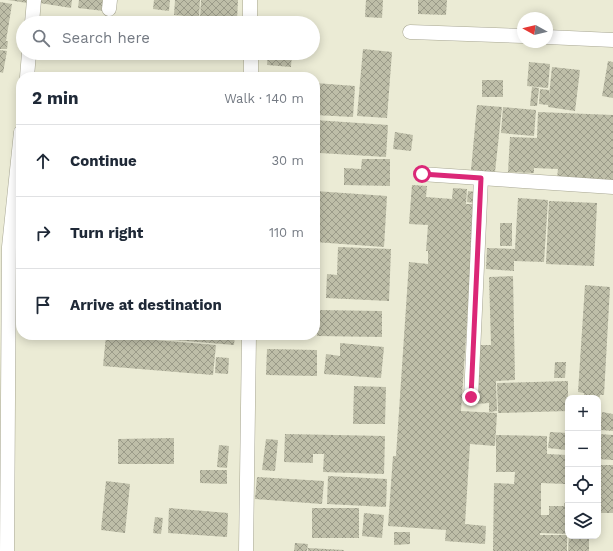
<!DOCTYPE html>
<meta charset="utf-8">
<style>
:root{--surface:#fff;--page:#f2f2f3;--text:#1f2937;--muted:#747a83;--line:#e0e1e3}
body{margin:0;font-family:"Work Sans",sans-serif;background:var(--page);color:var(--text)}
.controls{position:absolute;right:12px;bottom:12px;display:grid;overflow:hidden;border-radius:8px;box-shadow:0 2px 10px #0003}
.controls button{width:36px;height:36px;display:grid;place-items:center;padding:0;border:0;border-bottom:1px solid var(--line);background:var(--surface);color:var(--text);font:20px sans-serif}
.compass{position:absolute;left:517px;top:12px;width:36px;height:36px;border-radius:50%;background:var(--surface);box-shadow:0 2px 10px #0003;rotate:278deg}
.stop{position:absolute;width:12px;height:12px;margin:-9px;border:3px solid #db2777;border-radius:50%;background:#fff}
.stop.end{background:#db2777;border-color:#fff;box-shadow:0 1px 4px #0008}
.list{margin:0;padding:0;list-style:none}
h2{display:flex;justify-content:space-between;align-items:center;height:52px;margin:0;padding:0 16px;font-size:17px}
h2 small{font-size:13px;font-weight:400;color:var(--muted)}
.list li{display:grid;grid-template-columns:26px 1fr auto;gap:12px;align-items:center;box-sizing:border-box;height:72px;padding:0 16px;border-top:1px solid var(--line)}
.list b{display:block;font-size:15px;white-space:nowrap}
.list em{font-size:13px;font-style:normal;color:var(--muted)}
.icon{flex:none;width:22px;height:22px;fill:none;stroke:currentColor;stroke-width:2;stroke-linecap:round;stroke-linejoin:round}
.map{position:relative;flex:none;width:613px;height:551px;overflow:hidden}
.search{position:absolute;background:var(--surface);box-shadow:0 2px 10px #0003;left:16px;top:16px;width:304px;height:44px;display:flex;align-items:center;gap:10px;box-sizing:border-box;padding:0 14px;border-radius:22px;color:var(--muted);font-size:15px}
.panel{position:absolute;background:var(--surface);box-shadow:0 2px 10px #0003;left:16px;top:72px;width:304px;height:268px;border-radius:16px}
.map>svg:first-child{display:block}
</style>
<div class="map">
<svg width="613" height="551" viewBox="0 0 613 551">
<defs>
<pattern id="building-cross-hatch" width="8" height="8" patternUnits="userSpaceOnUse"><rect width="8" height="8" fill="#bebea8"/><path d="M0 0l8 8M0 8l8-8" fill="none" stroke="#9b9b89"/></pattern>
</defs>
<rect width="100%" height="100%" fill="#ebebd5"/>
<g fill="url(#building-cross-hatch)">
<polygon points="8,0 28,0 27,3"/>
<polygon points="40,0 72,0 71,8 40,3"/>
<polygon points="79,0 105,0 104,11 78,8"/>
<polygon points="154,0 170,0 169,11 153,9"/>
<polygon points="175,0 200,0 199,17 174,15"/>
<polygon points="201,0 238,0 237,20 200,19"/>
<polygon points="366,0 383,0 382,18 365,17"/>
<polygon points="418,0 447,0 446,15 418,14"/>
<polygon points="0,2 12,4 6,41 8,41 7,49 0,49"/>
<polygon points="363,49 392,52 387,118 357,116"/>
<polygon points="0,50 7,51 3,73 0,72"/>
<polygon points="268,53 292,53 291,67 267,65"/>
<polygon points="608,61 613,62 613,98 602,96"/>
<polygon points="529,62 550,64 548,88 527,86"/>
<polygon points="552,67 580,70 575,111 548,107 548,105 539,104 540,89 549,90 549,96"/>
<rect x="482" y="80" width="21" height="17"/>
<polygon points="315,83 355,86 353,117 315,115"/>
<polygon points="532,87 539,88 537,106 530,106"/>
<polygon points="477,105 502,107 495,172 471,170"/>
<polygon points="503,107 536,110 534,136 501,133"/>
<polygon points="538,112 613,115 613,180 557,178 558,169 534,168 534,173 508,172 510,137 537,138"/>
<polygon points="315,120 388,125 386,157 320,153 320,171 315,171"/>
<polygon points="395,132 413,135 411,151 393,149"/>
<polygon points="362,159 390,159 390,186 344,185 344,168 361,169"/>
<polygon points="412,185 427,186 426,197 452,199 453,188 467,189 466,204 475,204 461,411 497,413 495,446 470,444 465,524 486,526 485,544 445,541 446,530 388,526 393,456 396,456 409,262 428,264 428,251 426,251 428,225 409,224"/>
<polygon points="315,191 387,196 384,247 315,242"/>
<polygon points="468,191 475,192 474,203 467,202"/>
<polygon points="518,198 548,200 544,262 514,261 514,271 486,269 487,248 515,249"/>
<polygon points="549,201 597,203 594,266 546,264"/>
<rect x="500" y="223" width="12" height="23"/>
<polygon points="338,247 391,249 389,301 326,298 327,274 337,275"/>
<polygon points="513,276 515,380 496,381 497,411 489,412 489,403 476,404 474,345 491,345 489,277"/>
<polygon points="585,285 610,287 604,395 600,395 599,401 598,401 598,398 584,398 584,393 578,392"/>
<polygon points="318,310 382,311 382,337 317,336"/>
<polygon points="127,335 235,335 234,345 127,336"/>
<polygon points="106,336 216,345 213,375 103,366"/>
<polygon points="340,343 384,347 381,378 324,374 326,354 340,356"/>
<polygon points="267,349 317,350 317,376 266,375"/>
<polygon points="216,357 229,358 228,374 215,373"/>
<polygon points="555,362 566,362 565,378 554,378"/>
<polygon points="568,381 568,411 498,413 497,383"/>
<polygon points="354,386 386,387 385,424 353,424"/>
<polygon points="602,412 613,414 613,431 600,430"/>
<polygon points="550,432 568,433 566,450 548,448"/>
<polygon points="285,434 385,436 384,474 323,472 324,454 313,454 313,463 284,462"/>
<polygon points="599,434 613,435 613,460 598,459"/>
<polygon points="496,435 547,436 547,454 567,455 566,484 541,483 541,515 549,515 549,506 564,506 564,503 568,503 568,534 540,533 540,535 567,535 567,551 493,551 494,483 514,484 515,472 496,472"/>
<polygon points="174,438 174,464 118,464 118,439"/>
<polygon points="266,439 278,440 275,471 262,470"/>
<polygon points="219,445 229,446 227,468 217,467"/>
<polygon points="598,465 613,465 613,513 600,513 600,504 598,504"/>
<polygon points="200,470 227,470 227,484 200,483"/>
<polygon points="328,476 387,479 386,507 327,504"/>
<polygon points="257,477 324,481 322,504 255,499"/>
<polygon points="106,481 130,484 125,533 101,530"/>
<polygon points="169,508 228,513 227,537 168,533"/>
<rect x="312" y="508" width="47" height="30"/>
<polygon points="364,513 384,515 382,538 362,536"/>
<polygon points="155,517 163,518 161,534 153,533"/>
<polygon points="394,532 410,532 410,544 394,545"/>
<polygon points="569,536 589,536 589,551 568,551"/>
<polygon points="295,543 308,544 307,551 294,551"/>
<polygon points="308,548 344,550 344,551 308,551"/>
</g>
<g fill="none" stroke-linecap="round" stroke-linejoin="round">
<g stroke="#a7a692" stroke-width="15">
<g id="minor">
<polyline points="250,0 250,23"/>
<polyline points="109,9 110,0"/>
<polyline points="32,23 34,0"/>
<polyline points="410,32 523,36"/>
<polyline points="547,37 613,40"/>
<polyline points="251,53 251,77"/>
<polyline points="27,77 29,53"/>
<polyline points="421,174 613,187"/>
<polyline points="471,397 481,178"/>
<polyline points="7,551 9,247 21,132"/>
<polyline points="246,551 249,335"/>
</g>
</g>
<use href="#minor" stroke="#fff" stroke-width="14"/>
</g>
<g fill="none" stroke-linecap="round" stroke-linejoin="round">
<polyline stroke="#db2777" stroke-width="5" points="422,174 481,178 471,397"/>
</g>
</svg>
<div class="controls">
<button>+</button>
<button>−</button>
<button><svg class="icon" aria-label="locate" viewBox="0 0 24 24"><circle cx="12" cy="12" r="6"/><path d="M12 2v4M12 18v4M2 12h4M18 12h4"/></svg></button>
<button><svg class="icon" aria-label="layers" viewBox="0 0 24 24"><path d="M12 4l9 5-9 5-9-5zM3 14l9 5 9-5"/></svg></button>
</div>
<svg class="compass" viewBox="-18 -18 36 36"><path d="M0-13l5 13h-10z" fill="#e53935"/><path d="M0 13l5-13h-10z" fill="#747a83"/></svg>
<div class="stop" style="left:422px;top:174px"></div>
<div class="stop end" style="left:471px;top:397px"></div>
<div class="search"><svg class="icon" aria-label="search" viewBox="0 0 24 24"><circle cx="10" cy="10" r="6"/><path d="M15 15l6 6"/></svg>Search here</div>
<section class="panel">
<h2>2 min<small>Walk · 140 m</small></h2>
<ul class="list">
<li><svg class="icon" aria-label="ahead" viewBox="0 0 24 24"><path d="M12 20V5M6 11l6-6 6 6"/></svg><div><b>Continue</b></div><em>30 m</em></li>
<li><svg class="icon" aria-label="right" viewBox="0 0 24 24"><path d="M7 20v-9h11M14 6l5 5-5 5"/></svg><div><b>Turn right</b></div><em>110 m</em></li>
<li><svg class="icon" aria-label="arrive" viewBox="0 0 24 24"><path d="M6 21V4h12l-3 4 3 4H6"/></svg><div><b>Arrive at destination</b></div></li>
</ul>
</section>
</div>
